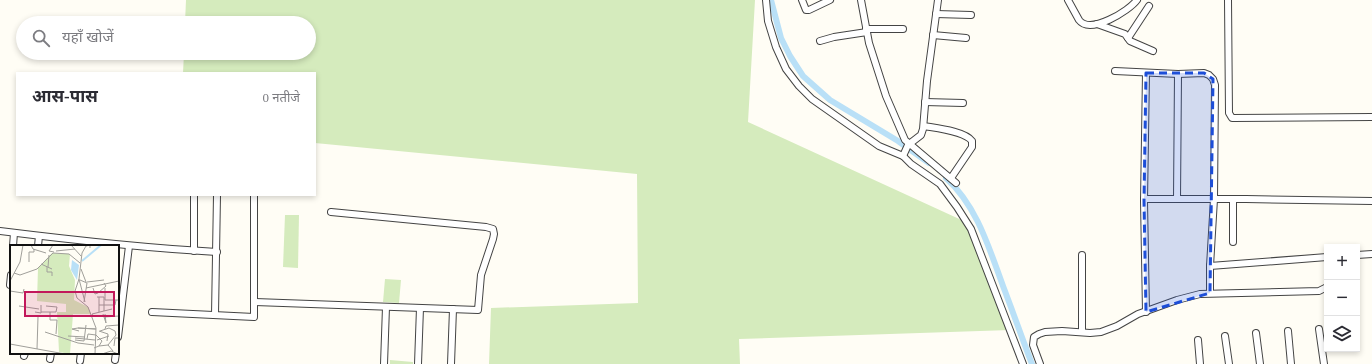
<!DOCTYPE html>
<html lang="hi">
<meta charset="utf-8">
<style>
:root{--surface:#fff;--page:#f2f2f3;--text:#2b2b33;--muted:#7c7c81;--line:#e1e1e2}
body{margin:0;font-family:"Times New Roman","Noto Sans Devanagari",serif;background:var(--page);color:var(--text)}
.controls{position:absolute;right:12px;bottom:12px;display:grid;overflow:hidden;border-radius:0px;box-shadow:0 2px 6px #0003}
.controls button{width:36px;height:36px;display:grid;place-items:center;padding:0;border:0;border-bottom:1px solid var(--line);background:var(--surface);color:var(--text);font:20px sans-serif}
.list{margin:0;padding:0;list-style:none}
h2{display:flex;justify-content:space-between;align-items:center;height:52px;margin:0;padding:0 16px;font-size:17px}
h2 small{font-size:13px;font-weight:400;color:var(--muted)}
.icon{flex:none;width:22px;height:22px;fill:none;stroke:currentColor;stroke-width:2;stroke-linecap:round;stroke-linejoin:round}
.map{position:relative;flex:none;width:1372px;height:364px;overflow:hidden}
.search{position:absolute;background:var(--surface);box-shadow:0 2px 6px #0003;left:16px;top:16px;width:300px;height:44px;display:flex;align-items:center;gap:10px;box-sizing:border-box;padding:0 14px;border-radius:22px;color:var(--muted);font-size:15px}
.panel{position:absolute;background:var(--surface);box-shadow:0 2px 6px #0003;left:16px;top:72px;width:300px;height:124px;border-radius:0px}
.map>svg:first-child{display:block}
</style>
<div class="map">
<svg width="1372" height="364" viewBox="0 0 1372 364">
<rect width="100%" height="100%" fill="#fffdf5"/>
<g fill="#d5ebbd">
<polygon points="186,0 755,0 748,122 968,223 1010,330 739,339 740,364 489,364 491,308 638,303 637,174 315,143 315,73 183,73 184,53 309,53 309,23 185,23"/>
<polygon points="285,215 299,215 298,268 283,267"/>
<polygon points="385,279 401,280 399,303 383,302"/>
<polygon points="390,360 413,362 413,364 390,364"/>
</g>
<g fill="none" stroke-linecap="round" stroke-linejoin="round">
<g stroke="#b9e0f7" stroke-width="6">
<polyline points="771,0 781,38 790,56 803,76 830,100 898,141 929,163"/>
<path d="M946,178C977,206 989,248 1003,286C1013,312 1022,338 1032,364"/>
</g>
<g stroke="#444" stroke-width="8">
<g id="street">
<polyline points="766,0 768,21 776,47 786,69 799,86 812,99 879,146 903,156 911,164 940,184 957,207 971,229 1023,364"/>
<polyline points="802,0 806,10 809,10 830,0"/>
<polyline points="861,0 869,43 886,96 905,140 956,183"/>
<path d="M1068,0L1079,20C1090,35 1129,11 1137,0"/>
<polyline points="1228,0 1229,113 1232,118 1372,117"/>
<polyline points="936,14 971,15"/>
<polyline points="1097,24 1125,34 1130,41 1153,51"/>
<polyline points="866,29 903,29"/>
<polyline points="933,35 966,38"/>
<polyline points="1128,38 1149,6"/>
<polyline points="820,41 834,37 867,32"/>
<polyline points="1115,71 1178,74 1204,73 1209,75 1213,79 1215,85 1214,199 1210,266 1210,293"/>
<polyline points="1146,73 1144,201 1146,312"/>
<polyline points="925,102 963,103"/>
<path d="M924,126C935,128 965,131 972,141V147L951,178"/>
<polyline points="903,156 908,145 921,135 923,129 927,81 938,0"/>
<polyline points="194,195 194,251"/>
<polyline points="1144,199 1246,199 1372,201"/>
<polyline points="1177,199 1178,74"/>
<path d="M0,231C72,240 144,248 217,252"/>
<polyline points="1233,242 1233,199"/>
<polyline points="13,246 14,233"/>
<polyline points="38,246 39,236"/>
<polyline points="1082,255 1082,332"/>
<polyline points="1357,255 1372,254"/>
<polyline points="1210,266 1327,257"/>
<polyline points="10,285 11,275"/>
<polyline points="255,302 478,310 481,275 493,239 494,234 493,229 486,227 331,212"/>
<polyline points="152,312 254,317 254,195"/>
<polyline points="215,315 217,195"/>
<polyline points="1319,329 1324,364"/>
<polyline points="1288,331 1291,364"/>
<polyline points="1256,333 1260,364"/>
<polyline points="1225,336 1229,364"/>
<polyline points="118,337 129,246"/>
<polyline points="1198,340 1200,364"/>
<polyline points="24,356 25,353"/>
<polyline points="50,359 51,353"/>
<polyline points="115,360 116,353"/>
<polyline points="80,361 81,353"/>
<polyline points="384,364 386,307"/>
<polyline points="418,364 420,308"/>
<polyline points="451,364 453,309"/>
<polyline points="1040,364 1033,345 1034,337 1039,334 1045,332 1062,331 1090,333 1101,332 1117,326 1138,314 1177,300 1200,294 1319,291 1327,287"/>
</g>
</g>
<use href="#street" stroke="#fff" stroke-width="6"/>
</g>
<path fill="#1d4ed8" fill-opacity="0.2" stroke="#1d4ed8" stroke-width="3" stroke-dasharray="8 5" stroke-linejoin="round" d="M1146,73H1204L1213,79L1210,293L1146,312L1144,201Z"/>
<g transform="translate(10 245)">
<rect width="109" height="109" fill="#fffdf5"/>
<path d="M42,8L60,9L59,21L65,35L64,55L78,62L81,69H63L60,109L49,107L47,67H56V59L27,56L28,23Z" fill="#d5ebbd"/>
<path d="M62,15L69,20L67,35L61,25Z" fill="#b9e0f7"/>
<path fill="none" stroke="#b9e0f7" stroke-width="2" d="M72,16L91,0"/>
<path fill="none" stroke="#a09f9a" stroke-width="1" d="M21,0L23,4L36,8M43,0L39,6L44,7M61,0L71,11M80,3V0L76,1L72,8L69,34L65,46L67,53L78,62L86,83L85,109M46,6L65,4M19,17V7H24V4M31,19L42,24M37,22V27H42V31M38,22L39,10M71,24L76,37M4,28L10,30L27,24L43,8L59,9L70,18M69,34L75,57M70,35L77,38L74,57M0,36L10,17L13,0M77,37L94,35M76,43L109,36M83,43L85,49L88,48L96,41L94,38M95,43V55H109M0,46L13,48L14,44M87,52H94V66M89,52V67M89,60H105L106,55M9,61L29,64M25,67L31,68V60M31,67H46L47,62L36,61M40,67V75H47L46,89M93,69L96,78L95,69M83,71L82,69L102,64M94,72L109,71M68,83L62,84L69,86M86,84L68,83L86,84M95,84L96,81L109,80M89,86L98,89L97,96M90,86L99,83L105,86L106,90L98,100M35,87L68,98L84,100M58,91L75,92M65,93L85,95M77,94L78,89L86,90M65,95L74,96L76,80M87,95L99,91M0,99L55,109M89,101L98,100L103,106M104,101L105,93H109M84,103L89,101L92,96L86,90M27,104L28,72M92,109L101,106L108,109"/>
<path fill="#c2185b" fill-opacity="0.15" stroke="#c2185b" stroke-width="2" d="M15,47H104V71H15Z"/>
<rect width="109" height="109" fill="none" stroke="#111" stroke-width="2"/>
</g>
</svg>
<div class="controls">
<button>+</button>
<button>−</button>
<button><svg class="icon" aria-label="layers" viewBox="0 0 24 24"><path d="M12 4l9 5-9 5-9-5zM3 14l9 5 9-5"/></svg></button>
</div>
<div class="search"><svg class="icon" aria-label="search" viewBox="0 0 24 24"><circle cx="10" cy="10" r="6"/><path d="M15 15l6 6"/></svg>यहाँ खोजें</div>
<section class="panel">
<h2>आस-पास<small>0 नतीजे</small></h2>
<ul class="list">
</ul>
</section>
</div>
